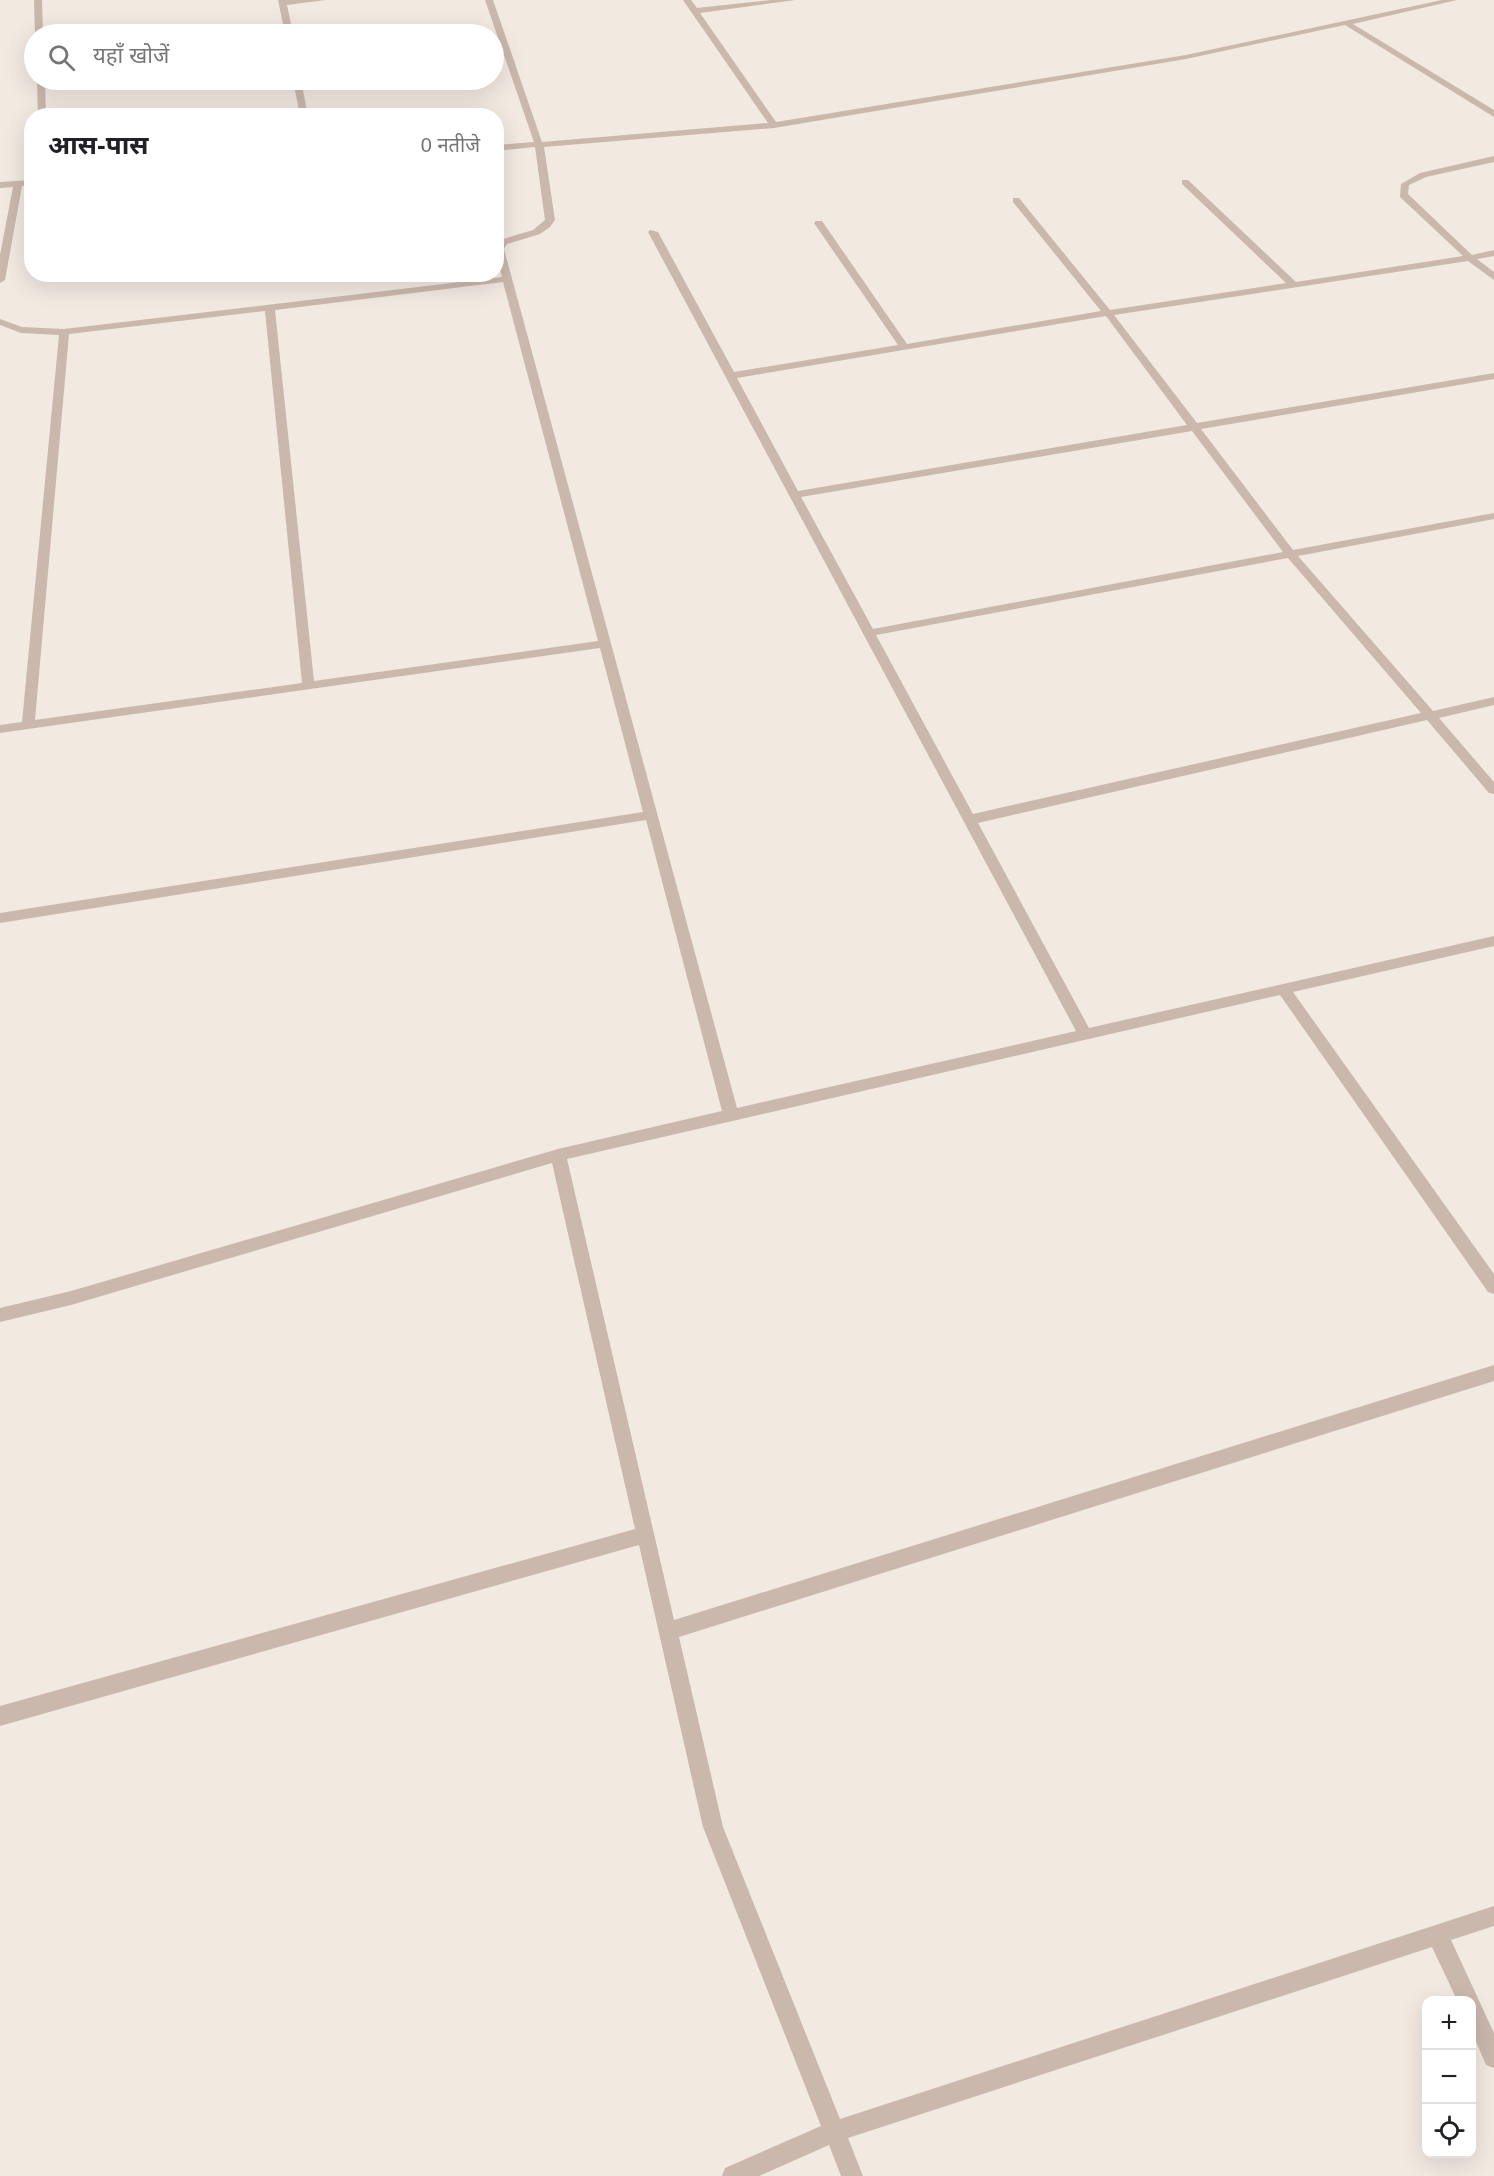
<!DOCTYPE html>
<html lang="hi">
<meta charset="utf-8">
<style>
:root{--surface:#fff;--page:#f6f6f6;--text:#202124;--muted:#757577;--line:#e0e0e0}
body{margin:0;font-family:Helvetica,"Noto Sans Devanagari",sans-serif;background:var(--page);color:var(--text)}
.controls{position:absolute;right:18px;bottom:18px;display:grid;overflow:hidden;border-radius:12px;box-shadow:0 6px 24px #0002}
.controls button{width:54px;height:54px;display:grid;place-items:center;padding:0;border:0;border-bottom:2px solid var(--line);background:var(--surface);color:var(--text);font:30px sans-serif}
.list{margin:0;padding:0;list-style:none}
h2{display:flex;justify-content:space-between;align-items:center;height:78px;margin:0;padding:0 24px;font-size:26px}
h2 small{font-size:20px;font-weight:400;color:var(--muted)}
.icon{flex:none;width:33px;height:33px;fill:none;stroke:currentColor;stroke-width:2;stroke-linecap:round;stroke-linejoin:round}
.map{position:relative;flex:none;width:1494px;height:2176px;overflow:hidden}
.search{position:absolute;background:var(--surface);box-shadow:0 6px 24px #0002;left:24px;top:24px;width:480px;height:66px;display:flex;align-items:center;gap:15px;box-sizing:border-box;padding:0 21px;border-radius:33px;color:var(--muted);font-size:22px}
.panel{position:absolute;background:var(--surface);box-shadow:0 6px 24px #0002;left:24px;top:108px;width:480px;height:174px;border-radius:24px}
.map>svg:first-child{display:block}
</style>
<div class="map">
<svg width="1494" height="2176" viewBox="0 0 1494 2176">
<rect width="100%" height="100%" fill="#f2e9e1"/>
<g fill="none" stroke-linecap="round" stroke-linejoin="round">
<g fill="#cab8ad" fill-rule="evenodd">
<polygon points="34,0 42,0 43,34 35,34"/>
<polygon points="278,0 326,0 287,5 293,34 285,34"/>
<path d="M485,0H493L542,142L768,123L683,0H691L697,8L771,0H795L700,13L776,122L1186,55L1442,0H1457L1353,24L1494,110V117L1345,25L1186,59L774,128L544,147L555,220L550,227L540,234L507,244L504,249L737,1108L1076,1031L648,232L650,230L658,232L734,372L898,345L814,223L816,221H822L907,344L1101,311L1013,202V198H1019L1110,310L1286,283L1182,184V180H1188L1296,282L1463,256L1400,197L1401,184L1420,173L1494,156V162L1426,177L1409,185L1408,194L1472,255L1494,250V256L1477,259L1494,272V280L1468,261L1114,315L1197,423L1494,373V379L1201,429L1293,550L1494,513V519L1298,556L1433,711L1494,697V705L1439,718L1494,782V794L1489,793L1427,720L978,823L1089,1028L1494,936V946L1293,992L1494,1274V1294L1488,1292L1280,995L567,1159L674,1620L1494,1365V1381L679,1637L723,1827L840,2119L1494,1906V1926L1451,1940L1494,2033V2068L1486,2065L1472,2032V2000H1457L1432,1947L848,2138L863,2176H841L829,2145L759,2176H722L725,2168L821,2126L703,1827L639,1545L0,1726V1706L635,1529L552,1163L71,1305L0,1322V1308L71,1291L558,1149L722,1111L646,820L0,923V913L643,812L600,648L0,733V725L22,722L59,335L21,333L0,325V319L22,327L64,329L502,277C499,265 493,251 500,240L533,230L545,220L535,147L496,151V145L534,142ZM503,282L598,641L314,681L275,310ZM265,311L302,683L35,720L69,334ZM1106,316L1187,425L798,491L737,378ZM1192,431L1283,552L873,629L801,497ZM1288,558L1421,713L973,814L876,635Z"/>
<polygon points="37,80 45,80 46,116 38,116"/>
<polygon points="293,80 301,80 308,116 300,116"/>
<polygon points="32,180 32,186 22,186 5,280 0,283 0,255 13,187 0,188 0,182"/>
</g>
</g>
</svg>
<div class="controls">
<button>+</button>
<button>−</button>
<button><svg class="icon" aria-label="locate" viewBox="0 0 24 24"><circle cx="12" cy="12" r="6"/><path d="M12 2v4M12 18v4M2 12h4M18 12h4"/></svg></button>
</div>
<div class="search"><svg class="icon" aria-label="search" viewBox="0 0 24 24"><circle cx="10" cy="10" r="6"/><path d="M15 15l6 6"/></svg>यहाँ खोजें</div>
<section class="panel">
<h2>आस-पास<small>0 नतीजे</small></h2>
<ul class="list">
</ul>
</section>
</div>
